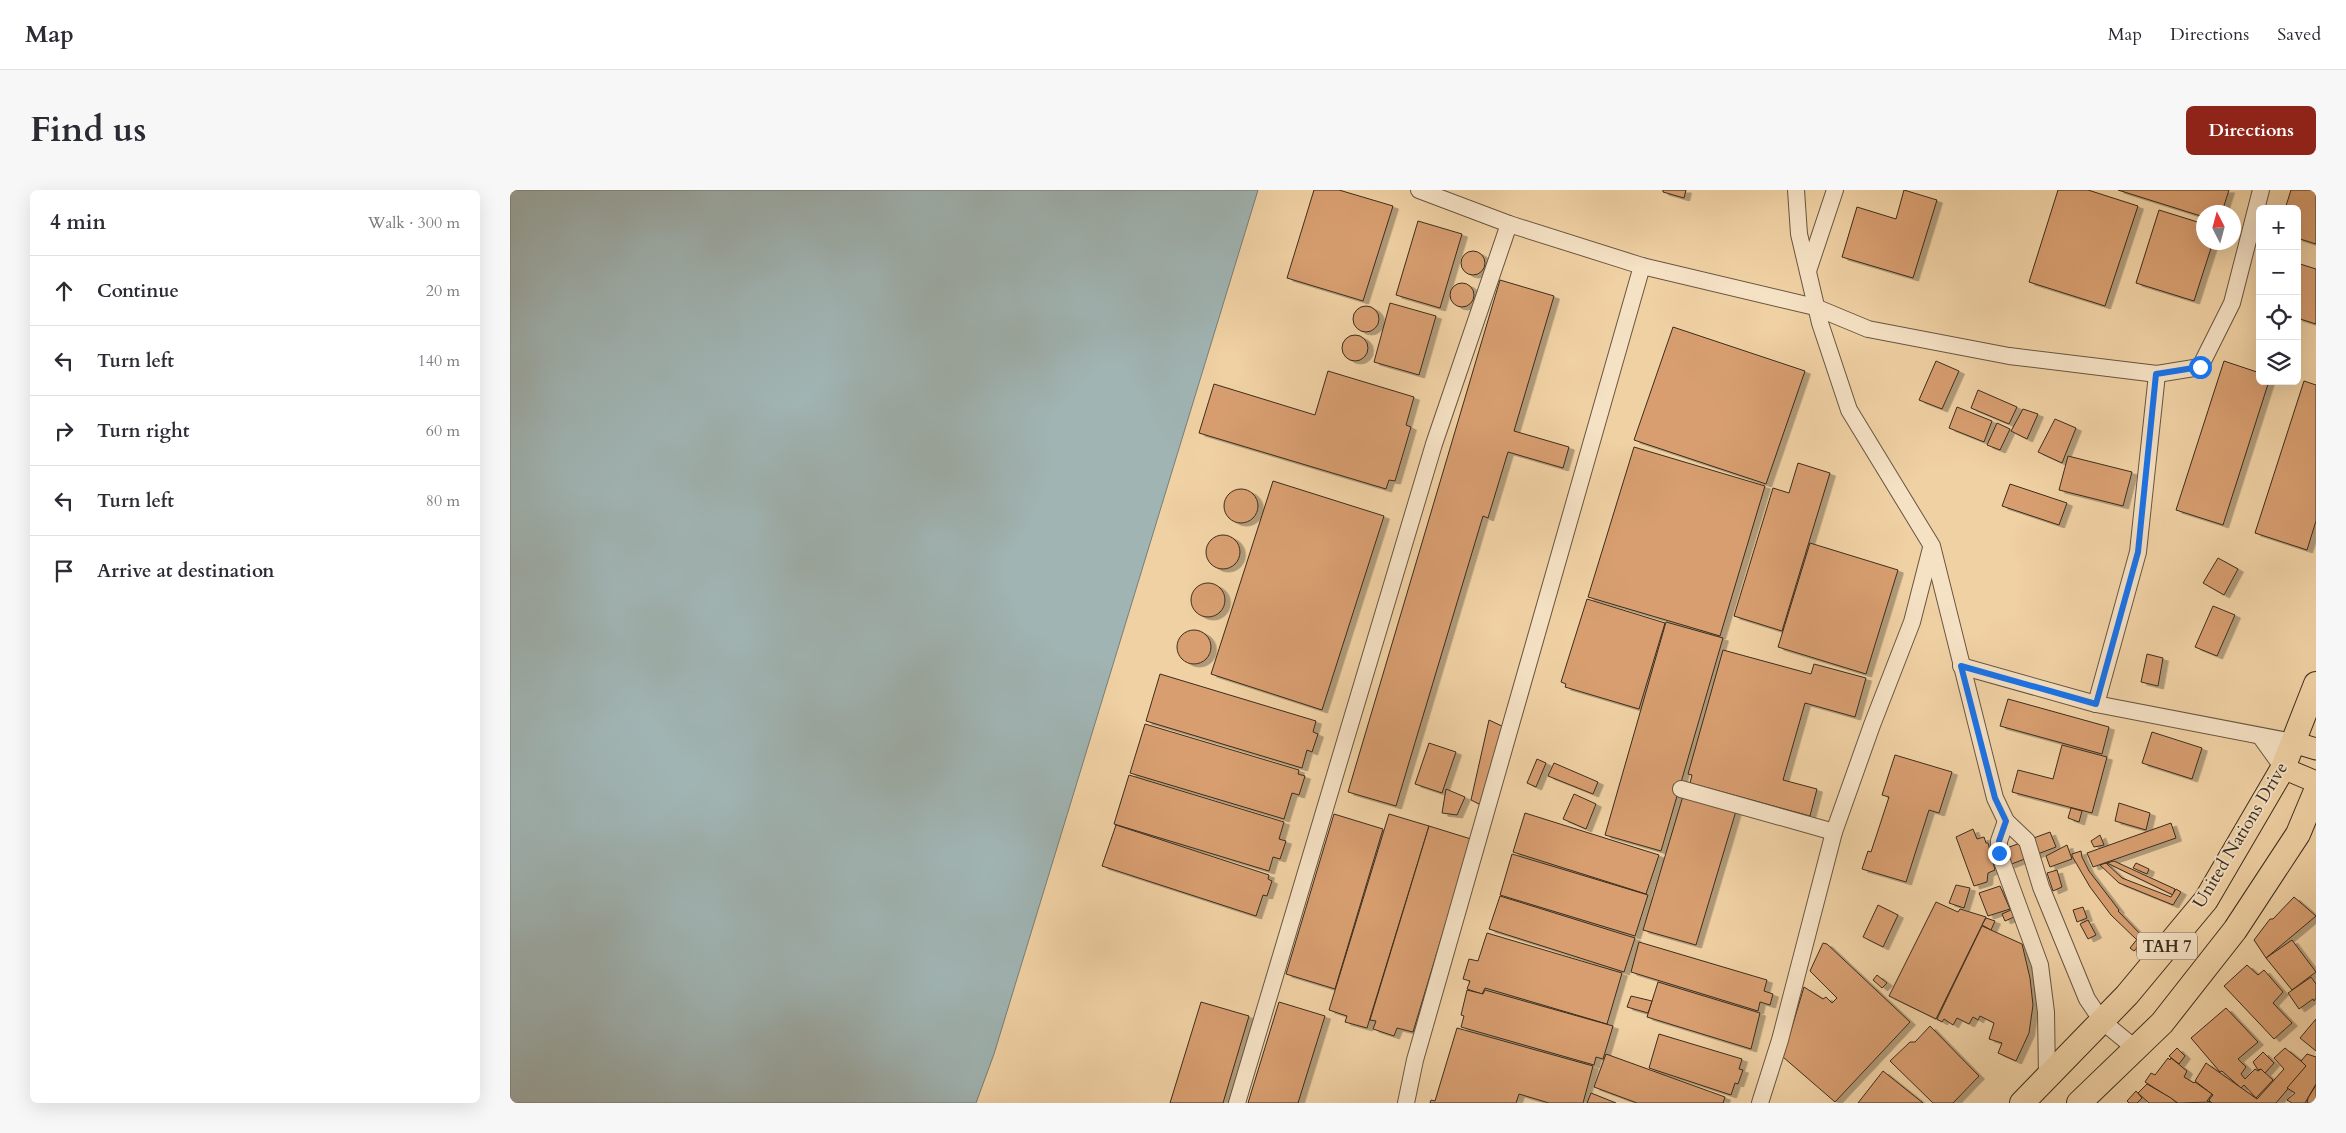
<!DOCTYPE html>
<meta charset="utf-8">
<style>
:root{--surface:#fff;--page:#f7f7f7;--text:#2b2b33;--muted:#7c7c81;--line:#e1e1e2;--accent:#8f2418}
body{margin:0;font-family:Cardo,serif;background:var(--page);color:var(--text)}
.controls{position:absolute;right:15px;top:15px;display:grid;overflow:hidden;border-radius:8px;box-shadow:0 5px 20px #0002}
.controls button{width:45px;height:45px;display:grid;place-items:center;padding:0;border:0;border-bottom:1px solid var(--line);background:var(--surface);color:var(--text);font:25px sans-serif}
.compass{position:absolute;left:1686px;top:15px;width:45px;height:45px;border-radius:50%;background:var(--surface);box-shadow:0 5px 20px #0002;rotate:354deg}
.stop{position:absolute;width:15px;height:15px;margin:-11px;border:4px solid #1a73e8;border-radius:50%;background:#fff}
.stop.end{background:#1a73e8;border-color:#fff;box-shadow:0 1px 5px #0008}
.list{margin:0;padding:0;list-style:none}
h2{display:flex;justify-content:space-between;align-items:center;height:65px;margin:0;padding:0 20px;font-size:21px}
h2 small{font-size:16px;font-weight:400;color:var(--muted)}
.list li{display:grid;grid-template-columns:32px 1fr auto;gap:15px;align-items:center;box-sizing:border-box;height:70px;padding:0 20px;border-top:1px solid var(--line)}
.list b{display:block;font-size:19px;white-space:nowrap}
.list em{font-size:16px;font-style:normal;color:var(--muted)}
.icon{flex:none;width:28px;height:28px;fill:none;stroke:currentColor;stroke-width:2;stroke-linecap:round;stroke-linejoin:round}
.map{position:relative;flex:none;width:1806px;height:913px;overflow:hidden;border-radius:8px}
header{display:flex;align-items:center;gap:30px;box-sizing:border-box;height:70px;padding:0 25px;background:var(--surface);border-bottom:1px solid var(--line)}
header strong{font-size:24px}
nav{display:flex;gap:28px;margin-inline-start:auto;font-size:18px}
.intro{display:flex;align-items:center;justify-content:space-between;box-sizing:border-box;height:120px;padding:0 30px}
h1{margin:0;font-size:35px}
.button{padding:12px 22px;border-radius:8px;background:var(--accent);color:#fff;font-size:18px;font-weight:700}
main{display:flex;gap:30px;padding:0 30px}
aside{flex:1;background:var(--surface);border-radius:8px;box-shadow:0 5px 20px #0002}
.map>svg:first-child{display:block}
</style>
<header>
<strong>Map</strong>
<nav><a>Map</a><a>Directions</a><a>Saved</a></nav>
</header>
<div class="intro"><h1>Find us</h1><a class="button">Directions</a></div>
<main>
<aside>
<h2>4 min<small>Walk · 300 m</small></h2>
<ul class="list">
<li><svg class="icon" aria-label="ahead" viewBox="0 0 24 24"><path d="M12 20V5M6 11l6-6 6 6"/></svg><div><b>Continue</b></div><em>20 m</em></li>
<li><svg class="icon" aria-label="left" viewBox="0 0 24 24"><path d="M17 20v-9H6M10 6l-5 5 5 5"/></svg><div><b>Turn left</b></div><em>140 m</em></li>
<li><svg class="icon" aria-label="right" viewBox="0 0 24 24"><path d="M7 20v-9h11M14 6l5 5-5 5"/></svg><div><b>Turn right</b></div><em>60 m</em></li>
<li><svg class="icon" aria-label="left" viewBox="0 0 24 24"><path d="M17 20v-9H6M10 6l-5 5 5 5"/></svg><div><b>Turn left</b></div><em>80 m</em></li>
<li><svg class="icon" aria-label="arrive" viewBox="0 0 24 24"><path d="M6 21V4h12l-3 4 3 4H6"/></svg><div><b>Arrive at destination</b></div></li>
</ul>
</aside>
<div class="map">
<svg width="1806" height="913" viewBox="0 0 1806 913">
<defs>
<filter id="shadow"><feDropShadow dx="5.5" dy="3" stdDeviation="0" flood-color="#0004"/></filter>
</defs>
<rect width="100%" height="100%" fill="#f0d1a4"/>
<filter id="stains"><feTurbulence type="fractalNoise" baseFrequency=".004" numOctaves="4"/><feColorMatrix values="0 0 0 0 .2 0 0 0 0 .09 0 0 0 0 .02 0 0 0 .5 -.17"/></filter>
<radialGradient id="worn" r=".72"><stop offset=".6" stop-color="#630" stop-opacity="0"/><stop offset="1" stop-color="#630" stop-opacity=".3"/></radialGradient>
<polygon fill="#a0b4b3" stroke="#777e77" points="0,0 748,0 484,864 466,913 0,913"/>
<g fill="#d89e70" stroke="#3a2d1e" filter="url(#shadow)">
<polygon points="804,0 829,0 883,16 853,111 777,88"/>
<polygon points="1153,0 1176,0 1174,8 1153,2"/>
<polygon points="1394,0 1427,10 1403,88 1332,67 1347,17 1386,29"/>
<polygon points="1548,0 1578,0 1628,16 1595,116 1519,92"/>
<polygon points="1608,0 1719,0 1712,22 1694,22 1694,27"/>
<polygon points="1781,0 1806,0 1806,54 1787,48 1787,19 1775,19"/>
<polygon points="1649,20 1694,34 1694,52 1703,52 1684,111 1626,93"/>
<polygon points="908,31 952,44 930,118 886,105"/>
<circle cx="963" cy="73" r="12"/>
<polygon points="1787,73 1806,79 1806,134 1787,128"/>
<polygon points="990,90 1044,106 1004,241 1059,257 1053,278 998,262 978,328 973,326 886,616 838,602"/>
<circle cx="952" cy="105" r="12"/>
<polygon points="880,113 926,126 909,185 864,172"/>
<circle cx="856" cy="129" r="13"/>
<polygon points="1163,137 1295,181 1256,294 1124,250"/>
<circle cx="845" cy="158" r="13"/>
<polygon points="1426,171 1449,181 1432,219 1409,210"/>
<polygon points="1714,171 1750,183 1750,191 1759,191 1713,335 1666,320"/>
<polygon points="818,181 904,207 896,235 901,237 885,291 879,290 876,299 689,243 704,194 805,225"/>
<polygon points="1794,191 1806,195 1806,331 1797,360 1745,343"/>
<polygon points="1468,200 1507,217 1499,234 1461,218"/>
<polygon points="1447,217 1482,231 1474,252 1439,238"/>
<polygon points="1513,219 1528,224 1517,249 1501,241"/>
<polygon points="1545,229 1566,238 1552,273 1528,262"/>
<polygon points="1487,233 1500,239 1490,260 1477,255"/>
<polygon points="1124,257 1255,296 1210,446 1078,407"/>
<polygon points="1558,266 1622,282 1613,316 1549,300"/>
<polygon points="1288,273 1320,283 1272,441 1224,426 1263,298 1279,303"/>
<polygon points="763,291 874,326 812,520 701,484"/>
<polygon points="1500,294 1557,313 1549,335 1492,316"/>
<circle cx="731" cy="316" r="17"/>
<circle cx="713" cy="362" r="17"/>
<polygon points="1300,353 1388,380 1356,484 1268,457"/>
<polygon points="1708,368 1728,379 1714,405 1693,393"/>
<circle cx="698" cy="410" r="17"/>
<polygon points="1077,409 1155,433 1129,519 1055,497 1056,494 1051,492"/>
<polygon points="1703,416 1725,425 1707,466 1685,457"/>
<polygon points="1156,432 1213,448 1151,661 1095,645"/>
<circle cx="684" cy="457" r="17"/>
<polygon points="1213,460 1301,484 1304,474 1356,488 1345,527 1295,513 1273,590 1307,599 1300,626 1180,593 1182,585 1178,584"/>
<polygon points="1637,464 1653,468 1648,496 1631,492"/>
<polygon points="650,484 806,531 803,542 808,544 802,562 797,560 792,578 636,531"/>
<polygon points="1498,509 1599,537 1592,564 1490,536"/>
<polygon points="979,530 996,538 973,616 961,610"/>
<polygon points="635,534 789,580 788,584 795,586 789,605 782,603 774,629 620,583"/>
<polygon points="1642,542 1692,558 1682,589 1632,573"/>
<polygon points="919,553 946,562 932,603 905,594"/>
<polygon points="1552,555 1597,567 1582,623 1502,602 1508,580 1543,589"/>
<polygon points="1385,565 1442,582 1429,623 1419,620 1396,692 1352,679 1358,661 1361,662 1379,607 1372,605"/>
<polygon points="1027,569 1036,573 1026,597 1017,593"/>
<polygon points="1044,573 1088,592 1083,604 1038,586"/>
<polygon points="619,585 774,632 769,649 776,651 770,669 763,667 759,681 604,634"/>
<polygon points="936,599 955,607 947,625 932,623"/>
<polygon points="1064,604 1086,614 1076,639 1053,629"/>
<polygon points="1173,606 1226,621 1186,755 1133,740"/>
<polygon points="1609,613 1640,623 1636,640 1605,631"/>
<polygon points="1561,618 1572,621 1569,632 1558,628"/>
<polygon points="1015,623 1149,665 1136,704 1003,662"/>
<polygon points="824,624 873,639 825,799 776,784"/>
<polygon points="879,624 919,636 857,838 835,832 837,826 819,820"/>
<polygon points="1661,633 1666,648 1583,677 1577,663"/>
<polygon points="606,635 759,685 758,689 762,691 757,706 753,705 746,726 592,676"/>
<polygon points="919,636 961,649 903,842 887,838 884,846 863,839 866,831 860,830"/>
<polygon points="1463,639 1467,649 1474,647 1476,653 1478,653 1485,680 1478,683 1477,692 1464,696 1446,647"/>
<polygon points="1540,642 1546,657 1499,675 1494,659"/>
<polygon points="1590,645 1594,655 1584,657 1581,651"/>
<polygon points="1557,655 1562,669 1540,677 1536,666"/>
<polygon points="1571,661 1572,667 1579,681 1609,720 1608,721 1635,749 1632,752 1628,748 1627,750 1601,725 1580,697 1562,666 1562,664"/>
<polygon points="1002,664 1138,705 1125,746 990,705"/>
<polygon points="1604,671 1665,699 1663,705 1597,673"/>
<polygon points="1596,673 1612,688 1661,707 1666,699 1671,702 1663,715 1609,693 1590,675"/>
<polygon points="1626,673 1639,679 1637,684 1623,678"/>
<polygon points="1547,680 1552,697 1543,701 1537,683"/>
<polygon points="1446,695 1460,698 1454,718 1439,713"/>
<polygon points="1490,696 1500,719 1478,726 1469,703"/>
<polygon points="990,706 1125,748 1114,782 979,739"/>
<polygon points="1784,707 1806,726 1756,768 1744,750 1760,729 1763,729"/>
<polygon points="1426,712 1448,722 1450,719 1476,727 1426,829 1379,806"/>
<polygon points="1368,715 1388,725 1373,757 1353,747"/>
<polygon points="1573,717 1577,728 1567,732 1563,720"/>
<polygon points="1501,720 1504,727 1495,731 1492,724"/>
<polygon points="1476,728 1485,731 1481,740 1472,735"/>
<polygon points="1578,730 1586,745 1578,749 1570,734"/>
<polygon points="1472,736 1512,754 1520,788 1523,815 1519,843 1506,871 1488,863 1492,853 1479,849 1484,833 1470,826 1468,830 1463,827 1459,834 1447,828 1443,835 1434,829 1432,832 1427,829"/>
<polygon points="977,743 1112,783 1097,834 975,798 972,804 957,799 960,791 953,789 959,769 968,771"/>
<polygon points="1628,748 1632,752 1624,761 1620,758"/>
<polygon points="1782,750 1806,782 1782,800 1756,768"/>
<polygon points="1129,752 1257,790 1254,801 1263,804 1260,815 1250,812 1248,821 1121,782"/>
<polygon points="1313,753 1317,754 1400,832 1325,912 1273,867 1294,797 1313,809 1316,807 1322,813 1327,808 1300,781"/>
<polygon points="1737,775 1748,785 1754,780 1773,802 1763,813 1782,833 1764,849 1714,796"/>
<polygon points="1367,785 1377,793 1372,798 1363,790"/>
<polygon points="1801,787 1806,794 1806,808 1804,811 1803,809 1789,819 1778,803"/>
<polygon points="1148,792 1250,823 1241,859 1137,827"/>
<polygon points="957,800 973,804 975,800 1103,836 1093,869 1086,867 1084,875 951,837 954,826 951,825"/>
<polygon points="1121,806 1142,811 1138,823 1117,817"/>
<polygon points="691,812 739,826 713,913 660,913"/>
<polygon points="769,812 815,826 788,913 738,913"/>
<polygon points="1716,818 1748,852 1728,869 1736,877 1731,884 1735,889 1745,879 1748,881 1751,879 1763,890 1746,908 1734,895 1731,898 1712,881 1710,882 1681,848"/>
<polygon points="1806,829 1806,861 1790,848"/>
<polygon points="1420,836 1469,886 1443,913 1423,913 1380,871 1400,852 1405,852"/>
<polygon points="947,838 1083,876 1073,913 1039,913 1009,904 1006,913 920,913 921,910 925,911"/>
<polygon points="1149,844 1232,869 1229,879 1233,880 1228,894 1225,893 1221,905 1139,878"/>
<polygon points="1667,858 1675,866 1669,874 1659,866"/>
<polygon points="1775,858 1797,876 1766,913 1702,913 1699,910 1703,905 1685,891 1696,873 1747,909 1774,879 1764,868"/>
<polygon points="1753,862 1764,873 1755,883 1751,879 1748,880 1743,872"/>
<polygon points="1096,864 1215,907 1213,913 1127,913 1084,897"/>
<polygon points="1797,864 1806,867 1806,894 1795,913 1782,913 1777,910 1785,903 1777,898 1796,876 1791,871"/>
<polygon points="1658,868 1660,870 1661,868 1677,881 1674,887 1684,893 1685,892 1702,904 1697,911 1701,912 1668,913 1635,892 1641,883 1645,885"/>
<polygon points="1373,881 1413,913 1348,913"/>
<polygon points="1637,894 1661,908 1667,913 1639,913 1628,903"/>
<polygon points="1806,895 1806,913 1797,913 1798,908"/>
<polygon points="1626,901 1632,908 1627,913 1619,913 1617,911"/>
<polygon points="1081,903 1106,913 1077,913"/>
</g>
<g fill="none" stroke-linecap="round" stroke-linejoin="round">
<g stroke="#685640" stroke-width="18">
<g id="minor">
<polyline points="909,0 999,34 1132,76 1305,117 1358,139 1499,166 1647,184 1690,177 1722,113 1751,0"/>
<polyline points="1286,0 1289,44 1310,133 1339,220 1422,356 1485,608 1496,631 1517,651 1531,697 1577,809 1592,831 1626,859"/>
<polyline points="1298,81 1325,0"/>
<polyline points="1451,476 1586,514 1783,552"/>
<polyline points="1586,514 1628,362 1647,184"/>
<polyline points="1750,546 1773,578"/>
<polyline points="1171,599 1324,642"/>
<polyline points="1496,631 1489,651 1489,663 1530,775 1536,822 1537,886"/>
<polyline points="727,913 924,254 999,34"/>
<polyline points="896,913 905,870 1132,76"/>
<polyline points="1250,913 1270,850 1324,642 1362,535 1402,432 1421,358"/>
</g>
</g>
<g stroke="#3a2d1e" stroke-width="23">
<g id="major">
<polyline points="1783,552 1806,559"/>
<polyline points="1773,578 1806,592"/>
</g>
</g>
<g stroke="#3a2d1e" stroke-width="26">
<g id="highway">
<polyline points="1512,913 1617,805 1696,710 1773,578 1806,494"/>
<polyline points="1569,913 1652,833 1725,740 1788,644 1806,601"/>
</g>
</g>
<use href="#minor" stroke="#f5e1c4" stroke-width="16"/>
<use href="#major" stroke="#f0d1a4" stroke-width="21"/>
<use href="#highway" stroke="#f0d1a4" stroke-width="24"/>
</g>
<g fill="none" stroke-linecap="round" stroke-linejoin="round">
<polyline stroke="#1a73e8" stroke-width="6" points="1489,663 1489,651 1496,631 1485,608 1451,476 1586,514 1628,362 1646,184 1690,177"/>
</g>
<g text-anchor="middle" stroke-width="4" stroke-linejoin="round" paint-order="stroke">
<rect fill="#f5e1c4" stroke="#726350" stroke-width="1" x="1627" y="742.5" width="60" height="27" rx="4"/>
<g font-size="16" font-weight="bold" fill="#3a2d1e">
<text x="1657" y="762">TAH 7</text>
</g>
<g font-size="18" fill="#3a2d1e" stroke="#f5e1c4">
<text transform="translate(1730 645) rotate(-59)" y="6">United Nations Drive</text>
</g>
</g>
<rect width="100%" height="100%" filter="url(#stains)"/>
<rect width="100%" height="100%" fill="url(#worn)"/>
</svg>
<div class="controls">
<button>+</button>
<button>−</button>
<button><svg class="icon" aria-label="locate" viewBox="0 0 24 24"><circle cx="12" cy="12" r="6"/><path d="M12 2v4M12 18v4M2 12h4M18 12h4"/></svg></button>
<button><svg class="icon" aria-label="layers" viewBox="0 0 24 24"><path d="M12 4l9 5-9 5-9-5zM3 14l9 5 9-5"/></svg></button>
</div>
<svg class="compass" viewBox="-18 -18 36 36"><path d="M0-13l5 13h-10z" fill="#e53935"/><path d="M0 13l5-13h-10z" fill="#7c7c81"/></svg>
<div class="stop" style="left:1690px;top:177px"></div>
<div class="stop end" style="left:1489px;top:663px"></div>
</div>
</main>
